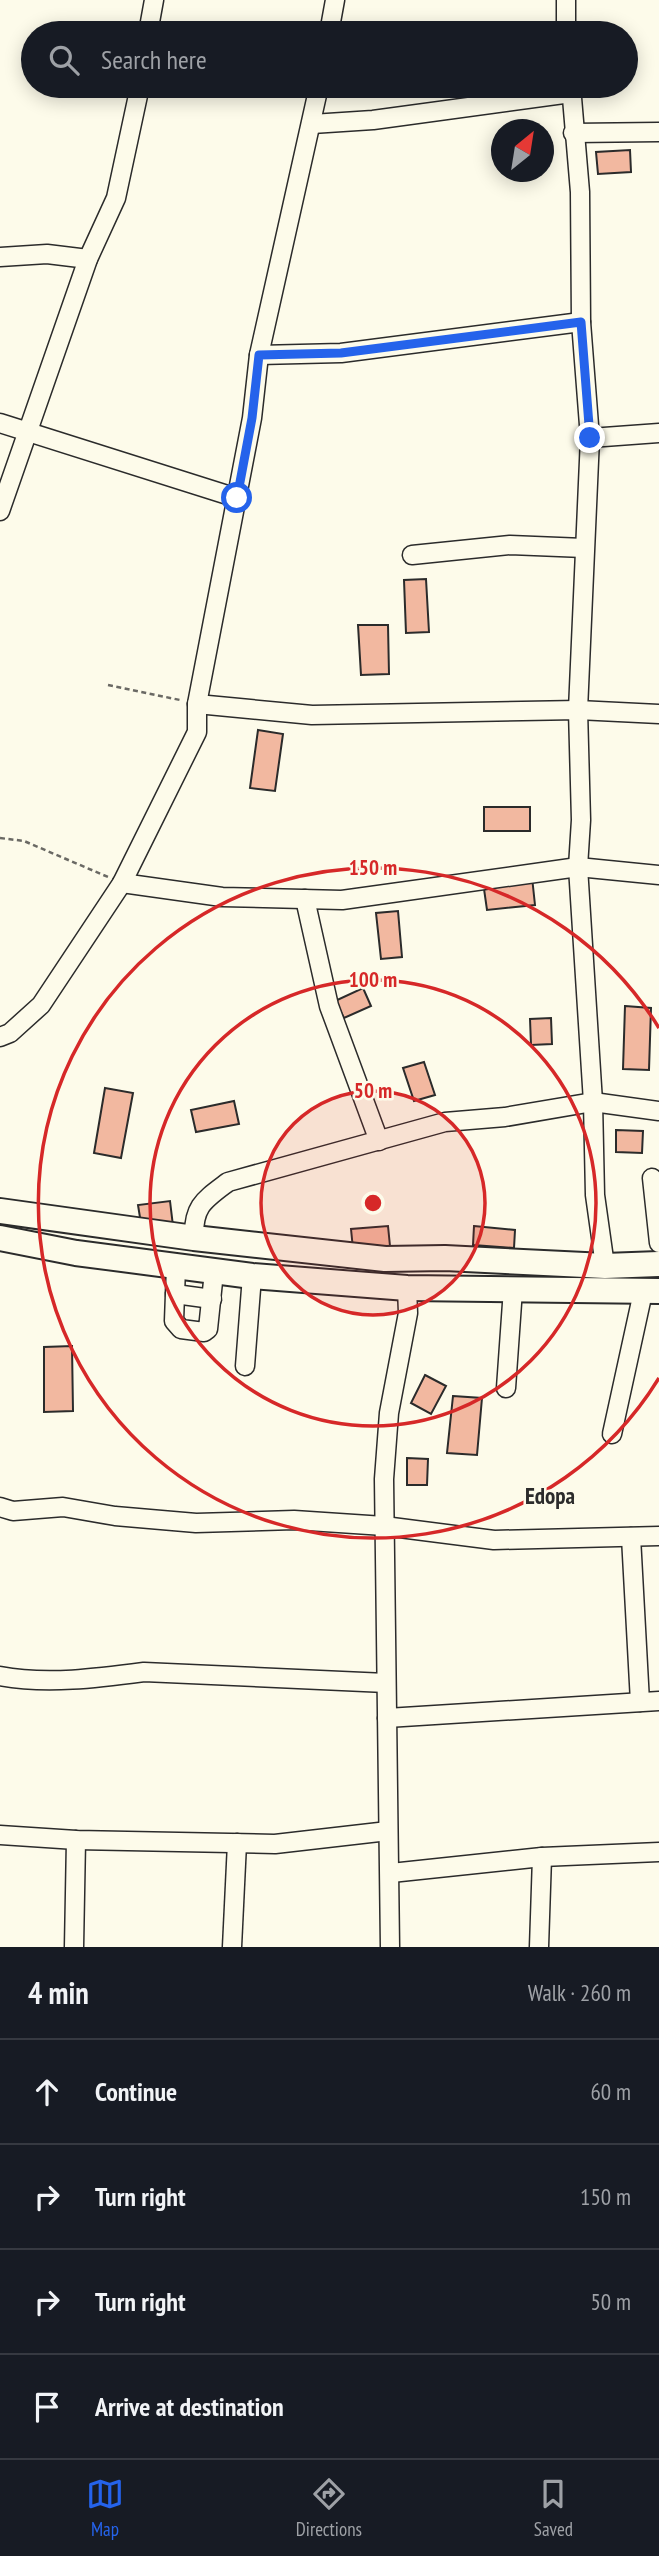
<!DOCTYPE html>
<meta charset="utf-8">
<style>
:root{--surface:#171b24;--page:#242831;--text:#f1f3f6;--muted:#9ea1a6;--line:#363941;--accent:#2563eb}
body{margin:0;font-family:"PT Sans Narrow",sans-serif;background:var(--page);color:var(--text)}
.compass{position:absolute;left:491px;top:119px;width:63px;height:63px;border-radius:50%;background:var(--surface);box-shadow:0 4px 18px #0003;rotate:30deg}
.stop{position:absolute;width:21px;height:21px;margin:-16px;border:5px solid #2563eb;border-radius:50%;background:#fff}
.stop.end{background:#2563eb;border-color:#fff;box-shadow:0 2px 7px #0008}
.list{margin:0;padding:0;list-style:none}
h2{display:flex;justify-content:space-between;align-items:center;height:91px;margin:0;padding:0 28px;font-size:30px}
h2 small{font-size:23px;font-weight:400;color:var(--muted)}
.list li{display:grid;grid-template-columns:46px 1fr auto;gap:21px;align-items:center;box-sizing:border-box;height:105px;padding:0 28px;border-top:2px solid var(--line)}
.list b{display:block;font-size:26px;white-space:nowrap}
.list em{font-size:23px;font-style:normal;color:var(--muted)}
.icon{flex:none;width:38px;height:38px;fill:none;stroke:currentColor;stroke-width:2;stroke-linecap:round;stroke-linejoin:round}
.map{position:relative;flex:none;width:659px;height:1947px;overflow:hidden}
.search{position:absolute;background:var(--surface);box-shadow:0 4px 18px #0003;left:21px;right:21px;top:21px;height:77px;display:flex;align-items:center;gap:18px;box-sizing:border-box;padding:0 24px;border-radius:38px;color:var(--muted);font-size:26px}
.sheet{height:511px;background:var(--surface)}
nav{display:flex;justify-content:space-around;align-items:center;box-sizing:border-box;height:98px;border-top:2px solid var(--line);background:var(--surface);font-size:19px;color:var(--muted)}
nav a{display:grid;justify-items:center;gap:4px}
nav .on{color:var(--accent)}
.map>svg:first-child{display:block}
</style>
<div class="map">
<svg width="659" height="1947" viewBox="0 0 659 1947">
<rect width="100%" height="100%" fill="#fdfbea"/>
<g fill="#f2b8a0" stroke="#2b2b2b" stroke-width="2">
<polygon points="630,150 631,172 598,174 596,152"/>
<polygon points="426,579 429,632 406,633 404,580"/>
<polygon points="358,625 388,625 389,674 361,675"/>
<polygon points="258,730 283,734 275,791 250,788"/>
<rect x="484" y="807" width="46" height="24"/>
<polygon points="532,877 535,905 487,910 483,882"/>
<polygon points="398,911 402,957 381,959 376,913"/>
<polygon points="363,988 371,1006 344,1018 335,1001"/>
<polygon points="625,1006 651,1008 649,1070 623,1069"/>
<polygon points="551,1018 552,1044 531,1045 530,1019"/>
<polygon points="424,1062 435,1095 414,1101 403,1068"/>
<polygon points="105,1088 133,1093 121,1158 94,1153"/>
<polygon points="234,1101 239,1124 196,1132 191,1110"/>
<polygon points="616,1130 643,1131 642,1153 616,1152"/>
<polygon points="170,1201 173,1226 142,1230 138,1205"/>
<polygon points="388,1226 390,1246 353,1249 351,1229"/>
<polygon points="474,1226 515,1230 514,1248 473,1245"/>
<polygon points="72,1346 73,1411 44,1412 44,1347"/>
<polygon points="425,1375 446,1386 431,1414 411,1403"/>
<polygon points="453,1396 482,1398 477,1455 447,1453"/>
<polygon points="407,1458 428,1459 427,1485 407,1485"/>
</g>
<g fill="none" stroke-linecap="round" stroke-linejoin="round">
<g stroke="#2b2b2b" stroke-width="21">
<g id="minor">
<polyline points="566,0 566,33"/>
<polyline points="148,33 154,0"/>
<polyline points="329,33 335,0"/>
<polyline points="571,86 580,192 581,322 590,438 578,710 581,820 578,867 593,1102 595,1195 605,1266"/>
<polyline points="312,124 373,120 571,93"/>
<polyline points="573,133 659,132"/>
<polyline points="0,257 47,254 88,259"/>
<polyline points="259,355 341,353 581,322"/>
<polyline points="0,423 237,498"/>
<polyline points="590,438 659,433"/>
<polyline points="0,511 88,259 116,198 140,86"/>
<polyline points="412,555 510,545 584,548"/>
<polyline points="197,704 312,715 578,710 659,714"/>
<polyline points="122,883 222,897 342,900 578,867 659,875"/>
<polyline points="305,899 329,1006 379,1141"/>
<polyline points="0,1037 10,1033 41,1005 122,883 197,732 197,704 252,418 259,355 319,86"/>
<polyline points="652,1178 659,1243"/>
<path d="M194,1238C193,1206 204,1200 228,1182L445,1122L505,1117L593,1102L659,1111"/>
<polyline points="176,1267 174,1321 181,1329 204,1332 208,1329 214,1272"/>
<polyline points="175,1294 212,1299"/>
<polyline points="245,1366 252,1276"/>
<polyline points="506,1388 513,1289"/>
<polyline points="612,1434 643,1292"/>
<polyline points="0,1507 13,1511 63,1507 115,1516 196,1523 294,1520 384,1526 494,1540 659,1536"/>
<polyline points="631,1537 640,1702"/>
<path d="M0,1676C46,1685 99,1678 144,1672L386,1683"/>
<polyline points="387,1718 659,1701"/>
<polyline points="0,1835 76,1840 275,1844 388,1831"/>
<polyline points="391,1873 542,1857 659,1852"/>
<polyline points="74,1947 76,1840"/>
<polyline points="232,1947 237,1843"/>
<polyline points="390,1947 384,1479 389,1413 408,1313 407,1288"/>
<polyline points="539,1947 542,1857"/>
</g>
</g>
<g stroke="#2b2b2b" stroke-width="28">
<g id="highway">
<polyline points="0,1211 194,1238 385,1259 445,1258 605,1266 659,1264"/>
<polyline points="0,1238 76,1253 252,1276 407,1288 659,1291"/>
</g>
</g>
<g stroke="#6a6964" stroke-width="2.5" stroke-dasharray="5 3.5" stroke-linecap="butt">
<polyline points="108,685 180,700"/>
<polyline points="0,838 24,841 108,877"/>
</g>
<use href="#minor" stroke="#fdfbea" stroke-width="18"/>
<use href="#highway" stroke="#fdfbea" stroke-width="24"/>
</g>
<g fill="none" stroke-linecap="round" stroke-linejoin="round">
<polyline stroke="#2563eb" stroke-width="9" points="237,498 252,418 259,355 341,353 581,322 590,438"/>
</g>
<circle cx="373" cy="1203" r="112" fill="#d62828" fill-opacity=".12"/>
<g fill="none" stroke="#d62828" stroke-width="3.5">
<circle cx="373" cy="1203" r="112"/>
<circle cx="373" cy="1203" r="223"/>
<path d="M659 1378A335 335 0 1 1 659 1028"/>
</g>
<g text-anchor="middle" stroke-width="5" stroke-linejoin="round" paint-order="stroke">
<g font-size="23" font-weight="bold" fill="#2b2b2b" stroke="#fdfbea">
<text x="550" y="1504">Edopa</text>
</g>
</g>
<circle cx="373" cy="1203" r="10" fill="#d62828" stroke="#fdfbea" stroke-width="3.5"/>
<g font-size="21" text-anchor="middle" font-weight="bold" fill="#d62828" stroke="#fdfbea" stroke-width="5" stroke-linejoin="round" paint-order="stroke">
<text x="373" y="875">150 m</text>
<text x="373" y="987">100 m</text>
<text x="373" y="1098">50 m</text>
</g>
</svg>
<svg class="compass" viewBox="-18 -18 36 36"><path d="M0-13l5 13h-10z" fill="#e53935"/><path d="M0 13l5-13h-10z" fill="#9ea1a6"/></svg>
<div class="stop" style="left:237px;top:498px"></div>
<div class="stop end" style="left:590px;top:438px"></div>
<div class="search"><svg class="icon" aria-label="search" viewBox="0 0 24 24"><circle cx="10" cy="10" r="6"/><path d="M15 15l6 6"/></svg>Search here</div>
</div>
<section class="sheet">
<h2>4 min<small>Walk · 260 m</small></h2>
<ul class="list">
<li><svg class="icon" aria-label="ahead" viewBox="0 0 24 24"><path d="M12 20V5M6 11l6-6 6 6"/></svg><div><b>Continue</b></div><em>60 m</em></li>
<li><svg class="icon" aria-label="right" viewBox="0 0 24 24"><path d="M7 20v-9h11M14 6l5 5-5 5"/></svg><div><b>Turn right</b></div><em>150 m</em></li>
<li><svg class="icon" aria-label="right" viewBox="0 0 24 24"><path d="M7 20v-9h11M14 6l5 5-5 5"/></svg><div><b>Turn right</b></div><em>50 m</em></li>
<li><svg class="icon" aria-label="arrive" viewBox="0 0 24 24"><path d="M6 21V4h12l-3 4 3 4H6"/></svg><div><b>Arrive at destination</b></div></li>
</ul>
</section>
<nav>
<a class="on"><svg class="icon" aria-label="map" viewBox="0 0 24 24"><path d="M3 6l6-2 6 2 6-2v14l-6 2-6-2-6 2zM9 4v14M15 6v14"/></svg>Map</a>
<a><svg class="icon" aria-label="directions" viewBox="0 0 24 24"><path d="M12 3l9 9-9 9-9-9zM9 14v-3h6M13 9l2 2-2 2"/></svg>Directions</a>
<a><svg class="icon" aria-label="saved" viewBox="0 0 24 24"><path d="M7 4h10v16l-5-4-5 4z"/></svg>Saved</a>
</nav>
